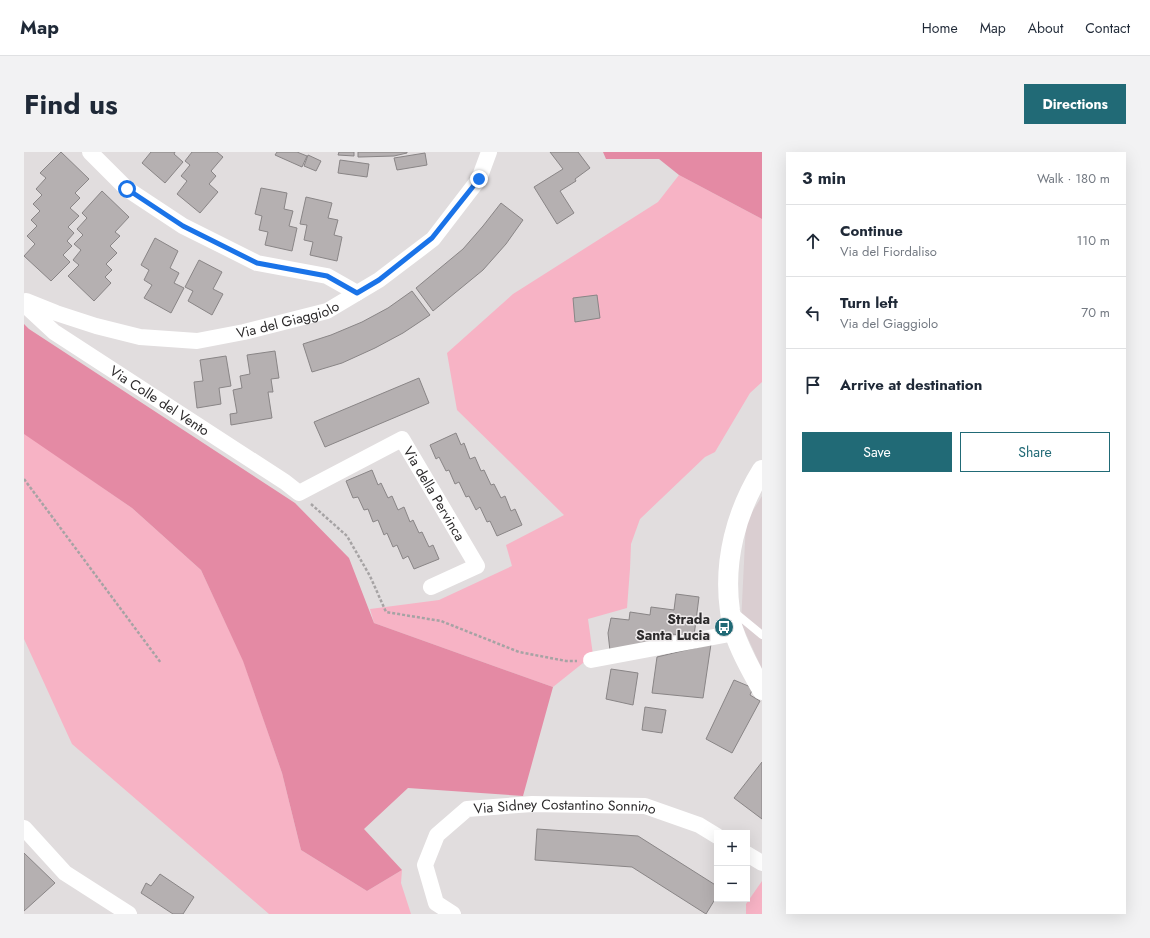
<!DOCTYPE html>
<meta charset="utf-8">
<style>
:root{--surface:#fff;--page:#f2f2f3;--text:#1f2937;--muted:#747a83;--line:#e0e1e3;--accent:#216a76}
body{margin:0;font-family:Jost,sans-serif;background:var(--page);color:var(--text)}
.controls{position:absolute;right:12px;bottom:12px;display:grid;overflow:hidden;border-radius:0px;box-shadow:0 4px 16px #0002}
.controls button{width:36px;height:36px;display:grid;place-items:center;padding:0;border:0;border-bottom:1px solid var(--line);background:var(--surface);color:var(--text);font:20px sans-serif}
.stop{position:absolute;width:12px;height:12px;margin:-9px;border:3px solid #1a73e8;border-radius:50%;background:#fff}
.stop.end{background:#1a73e8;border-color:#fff;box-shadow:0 1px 4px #0008}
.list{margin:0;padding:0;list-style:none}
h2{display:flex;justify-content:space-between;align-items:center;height:52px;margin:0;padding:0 16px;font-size:17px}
h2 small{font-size:13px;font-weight:400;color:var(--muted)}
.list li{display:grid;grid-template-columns:26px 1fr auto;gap:12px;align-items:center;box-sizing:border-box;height:72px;padding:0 16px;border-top:1px solid var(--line)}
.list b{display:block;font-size:15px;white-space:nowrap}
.list p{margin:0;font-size:13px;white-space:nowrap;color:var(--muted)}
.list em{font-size:13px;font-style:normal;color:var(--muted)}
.actions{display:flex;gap:8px;padding:12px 16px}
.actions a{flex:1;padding:9px 0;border:1px solid var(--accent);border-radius:0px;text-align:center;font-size:14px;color:var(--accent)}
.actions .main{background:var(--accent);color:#fff}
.icon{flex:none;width:22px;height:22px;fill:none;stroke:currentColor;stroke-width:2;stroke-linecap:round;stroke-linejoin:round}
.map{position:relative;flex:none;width:738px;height:762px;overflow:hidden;border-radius:0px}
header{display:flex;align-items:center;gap:24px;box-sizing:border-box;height:56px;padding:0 20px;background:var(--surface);border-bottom:1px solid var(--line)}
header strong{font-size:19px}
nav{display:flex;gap:22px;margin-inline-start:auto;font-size:14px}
.intro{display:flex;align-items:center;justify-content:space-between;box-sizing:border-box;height:96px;padding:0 24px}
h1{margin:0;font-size:28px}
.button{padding:10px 18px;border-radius:0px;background:var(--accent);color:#fff;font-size:14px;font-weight:700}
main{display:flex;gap:24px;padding:0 24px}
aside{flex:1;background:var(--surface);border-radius:0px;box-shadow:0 4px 16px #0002}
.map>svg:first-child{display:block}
</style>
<header>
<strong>Map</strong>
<nav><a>Home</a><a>Map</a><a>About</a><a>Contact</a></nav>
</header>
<div class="intro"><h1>Find us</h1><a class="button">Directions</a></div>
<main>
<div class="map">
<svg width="738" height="762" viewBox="0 0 738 762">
<rect width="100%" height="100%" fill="#e1ddde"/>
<polygon fill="#daced1" points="738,344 738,517 717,471 722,370"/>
<g fill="#f7b3c5">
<polygon points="655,23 738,67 738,230 726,241 691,300 681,305 616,367 607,392 606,417 603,456 564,467 569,503 529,535 350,471 346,457 415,448 488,414 482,393 540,363 433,258 423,201 489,142 634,50"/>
<polygon points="0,281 108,356 177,418 219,508 258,621 277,698 343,739 378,718 377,731 387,762 245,762 48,592 0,487"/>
<polygon points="738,729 738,762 722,762 722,752"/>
</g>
<g fill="#e48aa4">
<polygon points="579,0 738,0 738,67 655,23 635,7 582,7"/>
<polygon points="0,172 5,177 271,351 325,406 350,471 529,535 499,644 384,636 340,677 378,718 343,739 277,698 258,621 219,509 177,418 108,356 0,282"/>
</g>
<g fill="#b5b0b1" stroke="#898586">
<polygon points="37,0 65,27 51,41 56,46 46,56 55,64 44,75 50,81 43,89 48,94 39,103 46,110 27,129 0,104 11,92 3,84 13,74 7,68 16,59 9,52 18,43 12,37 22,26 16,21"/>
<polygon points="127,0 151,0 150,2 159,10 141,31 118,11"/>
<polygon points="168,0 193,0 199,5 187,19 192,24 185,32 194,40 176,61 153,42 163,29 157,24 166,13 161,9"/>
<polygon points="253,0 273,0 283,4 278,15 251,3"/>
<polygon points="315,0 330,0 330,4 314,3"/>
<polygon points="334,0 383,0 383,1 370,4 336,5 334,5"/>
<polygon points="526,0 554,0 566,16 551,27 552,29 536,39 550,61 533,72 510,35 539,17"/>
<polygon points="401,1 403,13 373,18 370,6"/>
<polygon points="284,3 297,9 292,19 280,14"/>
<polygon points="316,8 345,12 343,25 314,21"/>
<polygon points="237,36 263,41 260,57 269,59 265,74 273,76 268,99 241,93 244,80 235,78 238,64 231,62"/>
<polygon points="78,39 105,65 91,80 96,84 86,94 93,101 82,112 88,118 81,125 87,131 70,149 44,124 55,113 49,108 57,98 50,92 59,83 53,77 63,66 58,61"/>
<polygon points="282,45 308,51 304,66 314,68 310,83 318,85 313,109 286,103 289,90 280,88 283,73 276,72"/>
<polygon points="477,51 499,68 482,92 459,118 409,159 392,136 439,97 459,74"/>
<polygon points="131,86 154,99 146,116 155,121 150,131 160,136 147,161 120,146 128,133 120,128 125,118 117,113"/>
<polygon points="175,108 198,120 189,137 199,142 188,163 164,149 169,139 161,135"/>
<polygon points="388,139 406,163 379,181 351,196 318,211 288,220 279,192 307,183 338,170 364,156"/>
<polygon points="573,143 576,166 551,170 549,146"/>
<polygon points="251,199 255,226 247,227 249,240 244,240 248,266 207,273 206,262 213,261 209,238 218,236 216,224 226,222 223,203"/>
<polygon points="202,204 207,234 195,236 197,252 173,256 170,230 179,229 176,208"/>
<polygon points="395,226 405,251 301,295 290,270"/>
<polygon points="432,281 437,293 440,291 446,307 451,305 457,319 460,318 467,333 470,332 477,346 481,344 487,359 491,357 498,373 473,384 466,369 463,370 456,355 452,358 445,344 442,345 435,330 431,332 425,318 422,319 415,305 412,307 406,293"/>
<polygon points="348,318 354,333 357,331 364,346 368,344 374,358 380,355 386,370 389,368 395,381 398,380 405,395 409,393 415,407 390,417 384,404 379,407 373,393 369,395 363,381 360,383 354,368 349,370 344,357 340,358 334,345 329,346 322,329"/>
<polygon points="652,442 675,445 670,484 647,482 647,487 627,486 627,492 586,499 584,481 587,466 605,468 606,460 626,463 627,455 650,458"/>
<polygon points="687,492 679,546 628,541 633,505"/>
<polygon points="587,517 614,521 609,553 582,547"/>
<polygon points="710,528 729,536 726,543 736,549 708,601 682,587"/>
<polygon points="621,555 642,558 638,581 618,578"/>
<polygon points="738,610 738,667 710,646"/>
<polygon points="513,677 614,684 693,734 693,744 682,762 608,715 511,708"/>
<polygon points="0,701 31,731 0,759"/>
<polygon points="136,722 170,745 159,762 149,762 117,741 122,731 127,734"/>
</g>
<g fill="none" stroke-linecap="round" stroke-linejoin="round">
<g stroke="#a6a3a4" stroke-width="2.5" stroke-dasharray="3 2" stroke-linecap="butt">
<polyline points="0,327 137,511"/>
<polyline points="287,352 323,384 346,424 362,460 417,469 495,500 542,509 553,509"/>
</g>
<polyline stroke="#fff" stroke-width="8" points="709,459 738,483"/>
<g stroke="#fff" stroke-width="16">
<polyline points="66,0 103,37 159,74 233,111 303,124 333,141"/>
<path id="s1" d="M2,149L32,161L72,174L116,185L173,189L220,180L303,159L355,128L409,87L455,27L465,0"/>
<path id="s2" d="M0,152L30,180L261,330L275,341L378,287L453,414L407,435"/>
<polyline points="567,508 711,481"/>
<polyline points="0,676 41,721 105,762"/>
<polyline points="723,702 738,711"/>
<path id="s3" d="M429,762L412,751L401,713L413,683L443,657L508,652L621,654L675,673L693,684"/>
</g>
<path stroke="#fff" stroke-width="20" d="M738,318C712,360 699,409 706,459C707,465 707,471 709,477C716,499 727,518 738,538"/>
</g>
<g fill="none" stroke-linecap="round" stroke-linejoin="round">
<polyline stroke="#1a73e8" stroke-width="5" points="103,37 159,74 233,111 303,124 333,141 355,128 408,86 455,27"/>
</g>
<defs>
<g id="bus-disc" transform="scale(1)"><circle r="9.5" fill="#216a76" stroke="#eeeaeb"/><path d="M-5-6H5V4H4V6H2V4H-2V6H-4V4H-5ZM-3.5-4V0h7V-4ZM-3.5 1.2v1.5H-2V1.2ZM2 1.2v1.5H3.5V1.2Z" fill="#fff"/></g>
</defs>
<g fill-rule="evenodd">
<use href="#bus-disc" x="700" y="475"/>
</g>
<g text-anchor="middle" stroke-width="3" stroke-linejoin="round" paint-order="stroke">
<g font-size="14" fill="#2c2a2b" stroke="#eeeaeb">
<text dy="5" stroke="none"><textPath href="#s1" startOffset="270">Via del Giaggiolo</textPath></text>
<text dy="5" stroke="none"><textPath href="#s2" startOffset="167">Via Colle del Vento</textPath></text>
<text dy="5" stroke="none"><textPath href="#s2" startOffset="514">Via della Pervinca</textPath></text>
<text dy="5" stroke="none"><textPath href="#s3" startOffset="230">Via Sidney Costantino Sonnino</textPath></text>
</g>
<g font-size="14" font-weight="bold" fill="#2c2a2b" stroke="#eeeaeb" text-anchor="end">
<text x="686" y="472">Strada<tspan x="686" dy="16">Santa Lucia</tspan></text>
</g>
</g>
</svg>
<div class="controls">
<button>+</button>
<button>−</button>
</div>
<div class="stop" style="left:103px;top:37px"></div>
<div class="stop end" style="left:455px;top:27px"></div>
</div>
<aside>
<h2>3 min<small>Walk · 180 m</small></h2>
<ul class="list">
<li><svg class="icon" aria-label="ahead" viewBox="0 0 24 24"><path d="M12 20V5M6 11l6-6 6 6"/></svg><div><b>Continue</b><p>Via del Fiordaliso</p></div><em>110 m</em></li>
<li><svg class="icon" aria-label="left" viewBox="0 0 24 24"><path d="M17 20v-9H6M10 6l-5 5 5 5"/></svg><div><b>Turn left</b><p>Via del Giaggiolo</p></div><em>70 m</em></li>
<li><svg class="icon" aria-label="arrive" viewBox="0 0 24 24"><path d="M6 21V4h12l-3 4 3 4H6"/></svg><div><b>Arrive at destination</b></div></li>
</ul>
<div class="actions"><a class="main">Save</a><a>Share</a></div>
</aside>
</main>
